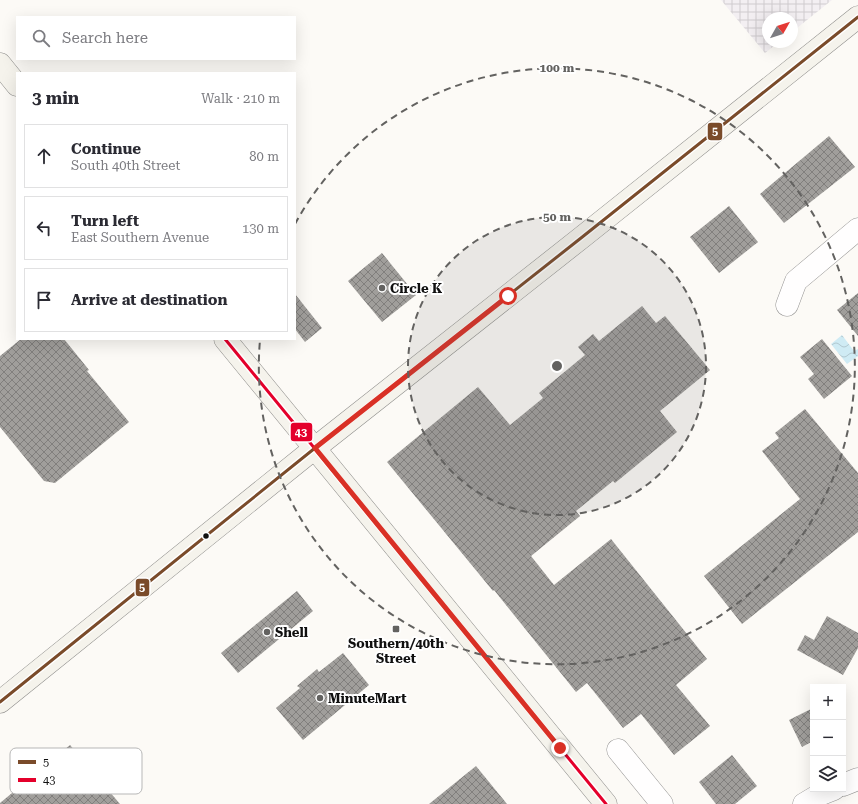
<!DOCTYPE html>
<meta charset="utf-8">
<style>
:root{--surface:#fff;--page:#f7f7f7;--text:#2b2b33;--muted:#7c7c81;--line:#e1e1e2}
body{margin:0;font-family:"Roboto Serif",serif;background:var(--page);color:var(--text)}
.controls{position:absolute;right:12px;bottom:12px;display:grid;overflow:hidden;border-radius:0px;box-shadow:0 4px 16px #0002}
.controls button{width:36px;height:36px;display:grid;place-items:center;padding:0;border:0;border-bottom:1px solid var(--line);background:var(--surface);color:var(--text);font:20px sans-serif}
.compass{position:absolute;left:762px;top:12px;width:36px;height:36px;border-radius:50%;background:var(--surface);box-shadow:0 4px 16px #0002;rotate:51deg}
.stop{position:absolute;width:12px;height:12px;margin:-9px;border:3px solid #d93025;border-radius:50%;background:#fff}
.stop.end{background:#d93025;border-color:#fff;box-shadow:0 1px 4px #0008}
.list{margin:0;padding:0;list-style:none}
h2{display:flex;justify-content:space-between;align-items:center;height:52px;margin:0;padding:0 16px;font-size:17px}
h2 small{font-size:13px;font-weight:400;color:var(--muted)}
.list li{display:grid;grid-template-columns:26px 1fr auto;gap:12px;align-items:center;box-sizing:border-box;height:64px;margin:0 8px 8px;padding:0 8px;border:1px solid var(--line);border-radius:0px}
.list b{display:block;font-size:15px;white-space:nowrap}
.list p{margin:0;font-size:13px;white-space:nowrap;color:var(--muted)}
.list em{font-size:13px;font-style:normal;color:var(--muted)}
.icon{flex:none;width:22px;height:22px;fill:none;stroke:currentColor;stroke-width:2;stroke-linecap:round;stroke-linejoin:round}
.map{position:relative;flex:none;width:858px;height:804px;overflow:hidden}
.search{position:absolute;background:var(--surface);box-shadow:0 4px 16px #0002;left:16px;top:16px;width:280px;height:44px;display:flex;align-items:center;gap:10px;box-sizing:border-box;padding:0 14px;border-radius:0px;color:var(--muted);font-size:15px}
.panel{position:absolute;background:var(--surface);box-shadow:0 4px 16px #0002;left:16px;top:72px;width:280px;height:268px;border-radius:0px}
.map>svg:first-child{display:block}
</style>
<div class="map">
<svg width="858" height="804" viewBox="0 0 858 804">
<defs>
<pattern id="industrial-grid" width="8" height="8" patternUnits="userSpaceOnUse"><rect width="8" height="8" fill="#f3eff2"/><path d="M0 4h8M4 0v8" fill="none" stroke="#cfccce"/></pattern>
<pattern id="water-waves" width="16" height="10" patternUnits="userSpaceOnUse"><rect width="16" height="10" fill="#cfebf4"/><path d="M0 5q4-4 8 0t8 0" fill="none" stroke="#b1c8d0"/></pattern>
<pattern id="building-cross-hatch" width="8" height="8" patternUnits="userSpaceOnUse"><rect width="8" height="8" fill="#a09e9b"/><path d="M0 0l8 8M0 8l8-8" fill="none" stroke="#817f7d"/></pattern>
</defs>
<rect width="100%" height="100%" fill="#fcfaf6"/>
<polygon fill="url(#industrial-grid)" points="721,0 832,0 792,32 792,18 768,18 768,42 779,42 765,53"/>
<polygon fill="url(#water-waves)" points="842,335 854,351 858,349 858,356 847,364 831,344"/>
<g fill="url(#building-cross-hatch)">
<polygon points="829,136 855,167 784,223 760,194"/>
<polygon points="729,206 758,242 719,273 690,237"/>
<polygon points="382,253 416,295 382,322 348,281"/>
<polygon points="858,293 858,336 837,310"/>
<polygon points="295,294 322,328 305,342 295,329"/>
<polygon points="642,306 656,323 665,316 710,370 660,411 677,432 615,483 613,481 576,511 580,516 531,556 554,585 611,539 707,659 676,685 710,726 674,755 641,714 623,728 587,683 576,692 494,590 493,591 387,462 478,387 510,425 543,398 539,393 585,355 578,347 593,334 599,341"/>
<polygon points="21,339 64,339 89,370 87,371 129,422 55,483 44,481 0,427 0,356"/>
<polygon points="822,339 852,376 824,399 808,379 814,374 800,357"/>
<polygon points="805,409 858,473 858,532 742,624 704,576 800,499 762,451 779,438 775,433"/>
<polygon points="297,591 313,611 238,673 221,653"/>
<polygon points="827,616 858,633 858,648 843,675 797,650 805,635 814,640"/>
<polygon points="343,653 369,685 303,740 276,708 300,688 297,686 317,669 319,672"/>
<polygon points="813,708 813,741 802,747 789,720"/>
<polygon points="70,745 120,804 0,804 0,803"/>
<polygon points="732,755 757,786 735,804 716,804 699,782"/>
<polygon points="476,766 507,804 429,804"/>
</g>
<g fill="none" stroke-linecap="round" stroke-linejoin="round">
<g stroke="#969594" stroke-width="23">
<g id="street">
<polyline points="787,305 796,281 858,229"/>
<polyline points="618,750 662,804"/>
<polyline points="843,785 858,779"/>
<polyline points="804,804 819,795 834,789"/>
</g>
</g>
<g stroke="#8d8c8a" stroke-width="23">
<g id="secondary">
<polyline points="0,64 17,85"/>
<polyline points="225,339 606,804"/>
<polyline points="0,702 315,448 581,238 858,17"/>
</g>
</g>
<use href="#street" stroke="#fffefe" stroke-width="22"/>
<use href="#secondary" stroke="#f5f3ec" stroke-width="22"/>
<g stroke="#fff" stroke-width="6">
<polyline id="bus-1" points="0,702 315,448 581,238 858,17"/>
</g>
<g stroke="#fff" stroke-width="6">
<polyline id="bus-2" points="225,339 606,804"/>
</g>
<use href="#bus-1" stroke="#7a4b2a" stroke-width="3"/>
<use href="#bus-2" stroke="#e4002b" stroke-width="3"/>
</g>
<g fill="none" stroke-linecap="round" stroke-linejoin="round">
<polyline stroke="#d93025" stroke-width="5" points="508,296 315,448 560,748"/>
</g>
<circle cx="557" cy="366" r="149" fill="#636260" fill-opacity=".12"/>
<g fill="none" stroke="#636260" stroke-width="2" stroke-dasharray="7 5">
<circle cx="557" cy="366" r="149"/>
<path d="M295 224A298 298 0 1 1 260 340"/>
</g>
<g fill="#636260" stroke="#fff" stroke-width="1.5">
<circle cx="382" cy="288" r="4"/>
<rect x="392" y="625" width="8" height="8" rx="2"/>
<circle cx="267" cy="632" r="4"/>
<circle cx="320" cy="698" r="4"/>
</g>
<circle fill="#101010" stroke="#fff" stroke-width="1.5" cx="206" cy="536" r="3.5"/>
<g text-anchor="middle" stroke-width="4" stroke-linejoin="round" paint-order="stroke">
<g font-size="13" font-weight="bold" fill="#101010" stroke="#fff" text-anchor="start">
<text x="390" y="293">Circle K</text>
<text x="275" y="637">Shell</text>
<text x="396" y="648" text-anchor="middle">Southern/40th<tspan x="396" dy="15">Street</tspan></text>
<text x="328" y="703">MinuteMart</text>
</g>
</g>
<rect x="10" y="748" width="132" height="46" rx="6" fill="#fff" stroke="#b7b7b7" stroke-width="1"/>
<rect x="18" y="760" width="18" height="4" fill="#7a4b2a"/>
<rect x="18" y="778" width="18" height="4" fill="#e4002b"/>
<g font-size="11" fill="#101010">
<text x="43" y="766">5</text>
<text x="43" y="784">43</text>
</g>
<circle cx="557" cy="366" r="6" fill="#636260" stroke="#fff" stroke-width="2"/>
<g font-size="12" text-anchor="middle" font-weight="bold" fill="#636260" stroke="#fff" stroke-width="4" stroke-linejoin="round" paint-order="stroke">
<text x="557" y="72">100 m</text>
<text x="557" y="221">50 m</text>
</g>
<g stroke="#fff" stroke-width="1.5">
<rect x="707" y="122" width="16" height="19" rx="4" fill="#7a4b2a"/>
<rect x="290" y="422" width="23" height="20" rx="4" fill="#e4002b"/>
<rect x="135" y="578" width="15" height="19" rx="4" fill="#7a4b2a"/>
</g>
<g font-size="11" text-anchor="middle" font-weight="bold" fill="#fff">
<text x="715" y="135">5</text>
<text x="301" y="436">43</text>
<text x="142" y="591">5</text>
</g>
</svg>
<div class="controls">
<button>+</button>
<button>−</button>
<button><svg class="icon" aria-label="layers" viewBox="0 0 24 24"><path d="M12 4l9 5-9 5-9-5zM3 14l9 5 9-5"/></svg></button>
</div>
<svg class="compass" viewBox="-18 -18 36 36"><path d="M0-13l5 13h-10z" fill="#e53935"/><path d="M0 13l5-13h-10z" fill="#7c7c81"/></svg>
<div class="stop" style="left:508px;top:296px"></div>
<div class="stop end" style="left:560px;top:748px"></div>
<div class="search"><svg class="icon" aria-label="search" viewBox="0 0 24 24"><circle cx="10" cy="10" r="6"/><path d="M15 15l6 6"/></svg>Search here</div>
<section class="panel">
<h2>3 min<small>Walk · 210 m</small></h2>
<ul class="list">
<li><svg class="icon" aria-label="ahead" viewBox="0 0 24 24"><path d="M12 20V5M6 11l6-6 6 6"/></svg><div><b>Continue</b><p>South 40th Street</p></div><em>80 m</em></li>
<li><svg class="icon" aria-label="left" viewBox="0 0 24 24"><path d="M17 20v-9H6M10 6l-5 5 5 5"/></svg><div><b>Turn left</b><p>East Southern Avenue</p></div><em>130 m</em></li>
<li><svg class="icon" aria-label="arrive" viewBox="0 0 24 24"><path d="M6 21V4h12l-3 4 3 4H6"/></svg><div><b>Arrive at destination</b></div></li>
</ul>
</section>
</div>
